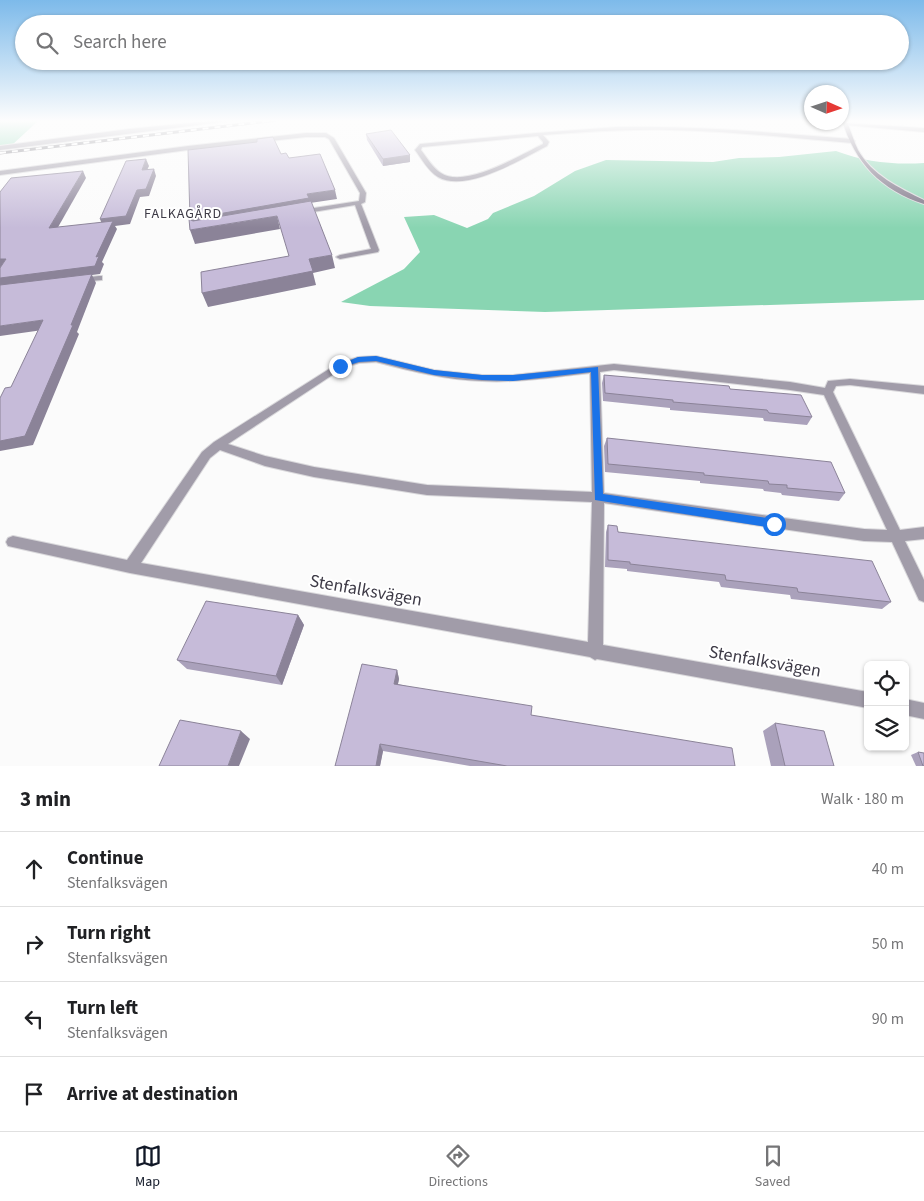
<!DOCTYPE html>
<meta charset="utf-8">
<style>
:root{--surface:#fff;--page:#f2f2f2;--text:#202124;--muted:#757577;--line:#e0e0e0;--accent:#111827}
body{margin:0;font-family:"Source Sans 3",sans-serif;background:var(--page);color:var(--text)}
.controls{position:absolute;right:15px;bottom:15px;display:grid;overflow:hidden;border-radius:8px;box-shadow:0 1px 4px #0004}
.controls button{width:45px;height:45px;display:grid;place-items:center;padding:0;border:0;border-bottom:1px solid var(--line);background:var(--surface);color:var(--text);font:25px sans-serif}
.compass{position:absolute;left:804px;top:85px;width:45px;height:45px;border-radius:50%;background:var(--surface);box-shadow:0 1px 4px #0004;rotate:93deg}
.stop{position:absolute;width:15px;height:15px;margin:-11px;border:4px solid #1a73e8;border-radius:50%;background:#fff}
.stop.end{background:#1a73e8;border-color:#fff;box-shadow:0 1px 5px #0008}
.list{margin:0;padding:0;list-style:none}
h2{display:flex;justify-content:space-between;align-items:center;height:65px;margin:0;padding:0 20px;font-size:21px}
h2 small{font-size:16px;font-weight:400;color:var(--muted)}
.list li{display:grid;grid-template-columns:32px 1fr auto;gap:15px;align-items:center;box-sizing:border-box;height:75px;padding:0 20px;border-top:1px solid var(--line)}
.list b{display:block;font-size:19px;white-space:nowrap}
.list p{margin:0;font-size:16px;white-space:nowrap;color:var(--muted)}
.list em{font-size:16px;font-style:normal;color:var(--muted)}
.icon{flex:none;width:28px;height:28px;fill:none;stroke:currentColor;stroke-width:2;stroke-linecap:round;stroke-linejoin:round}
.map{position:relative;flex:none;width:924px;height:766px;overflow:hidden}
.search{position:absolute;background:var(--surface);box-shadow:0 1px 4px #0004;left:15px;right:15px;top:15px;height:55px;display:flex;align-items:center;gap:12px;box-sizing:border-box;padding:0 18px;border-radius:28px;color:var(--muted);font-size:19px}
.sheet{height:365px;background:var(--surface)}
nav{display:flex;justify-content:space-around;align-items:center;box-sizing:border-box;height:70px;border-top:1px solid var(--line);background:var(--surface);font-size:14px;color:var(--muted)}
nav a{display:grid;justify-items:center;gap:2px}
nav .on{color:var(--accent)}
.map>svg:first-child{display:block}
</style>
<div class="map">
<svg width="924" height="766" viewBox="0 0 924 766">
<rect width="100%" height="100%" fill="#fbfbfb"/>
<g fill="#89d5b2">
<polygon points="0,120 39,120 12,145 0,147"/>
<path d="M836,151C865,162 894,165 924,163V300L545,312L370,306L341,302L404,269L420,252L404,217L434,215L467,228L488,219L493,213L534,196L575,171L606,160L713,162L739,158L779,157Z"/>
</g>
<g fill="none" stroke-linecap="round" stroke-linejoin="round">
<g stroke="#d9d8db" stroke-width="2">
<g id="street">
<polygon points="218,120 237,120 0,150 0,146 129,129"/>
<polygon points="843,123 924,128 924,132 845,125"/>
<path d="M616,127C695,125 773,133 852,139L855,141L852,143C791,138 730,131 669,130C627,129 585,132 543,135L549,142L547,146C521,159 467,193 438,177C428,171 422,159 415,150L420,144L536,133ZM538,136L543,142V144C520,155 465,189 441,173C433,168 427,158 421,150L422,147Z"/>
<polygon points="306,133 326,133 334,138 366,193 365,202 361,204 379,250 378,252 340,259 336,257 340,255 371,249 355,205 301,214 298,212 301,210 359,201 360,193 329,139 325,137 306,137 188,150 0,175 0,171 188,146"/>
<polygon points="99,276 102,276 102,280 80,282 76,280 80,278"/>
<path d="M376,356L434,370L482,375H513L614,364L790,382L825,388L828,381L850,379L924,386V394L850,385L836,386L833,392L900,530L924,527V539L905,541L924,580V602L919,600L892,542L864,541L604,503L603,645L868,692V708L597,659L595,660L590,657L130,573L8,546L6,542L8,538L13,536L127,560L202,452L214,442L337,364L358,357ZM376,362C411,371 446,380 482,381C518,383 555,377 590,373L592,492L427,485L314,467L265,456L228,444L343,368L359,363ZM614,370L790,390L824,395L887,530L864,529L604,493L600,372ZM220,450L265,466L314,477L427,495L592,502L588,642L141,563L210,458Z"/>
<polygon points="905,699 924,703 924,719 905,715"/>
</g>
</g>
<g stroke="#d9d8db" stroke-width="2">
<path id="secondary" d="M842,120H846C851,130 853,140 858,150C872,175 899,188 924,200V204C881,190 855,163 842,120Z"/>
</g>
<use href="#street" fill="#a19ca9" fill-rule="evenodd"/>
<use href="#secondary" fill="#776e81" fill-rule="evenodd"/>
<g stroke="#75737c" stroke-width="3">
<polyline id="rail" points="0,153 277,120"/>
</g>
<use href="#rail" stroke="#fff" stroke-width="2" stroke-dasharray="6" stroke-linecap="butt"/>
</g>
<g fill="#aaa1bb">
<polygon points="366,134 410,155 410,162 383,166 367,140"/>
<polygon points="604,375 730,389 812,417 807,425 764,421 763,418 670,410 670,408 603,401 602,383"/>
<polygon points="607,438 845,493 839,501 782,495 781,493 764,491 763,489 700,483 700,481 605,472 604,446"/>
<polygon points="608,525 618,532 891,602 882,609 791,599 790,595 721,587 719,582 627,571 627,569 605,567 606,532"/>
<polygon points="298,615 304,625 282,685 187,669 177,660"/>
<polygon points="397,670 399,679 398,684 531,715 735,766 470,766 383,751 380,766 335,766"/>
<polygon points="775,723 834,766 771,766 763,731"/>
<polygon points="918,752 924,766 916,766 911,755"/>
</g>
<g fill="#8b8398">
<polygon points="410,155 410,162 383,166 383,159"/>
<polygon points="146,159 149,166 144,177 142,170"/>
<polygon points="154,169 156,176 149,196 140,197 130,224 115,226 117,229 102,262 104,264 100,274 92,275 96,283 77,332 79,334 33,445 0,451 0,441 72,327 0,287 0,278 103,227 100,219 137,190"/>
<polygon points="83,171 86,178 53,236 49,228"/>
<polygon points="335,190 337,199 310,203 194,228 190,219 307,194"/>
<polygon points="277,216 280,229 195,244 190,230"/>
<polygon points="332,255 335,268 313,273 316,285 208,307 202,293 309,259"/>
<polygon points="0,259 6,259 0,268"/>
<polygon points="43,320 50,329 0,336 0,326"/>
<polygon points="298,615 304,625 282,685 276,676"/>
<polygon points="397,670 399,679 396,692 394,684"/>
<polygon points="241,731 250,739 239,766 228,766"/>
<polygon points="380,744 383,751 380,766 376,766"/>
</g>
<g fill="#c6bbd9" stroke="#8b8398">
<polygon points="391,130 410,155 383,159 366,134"/>
<polygon points="273,137 281,154 286,153 289,158 320,154 335,190 307,194 309,198 190,219 188,150 257,142 257,139"/>
<polygon points="146,159 142,170 154,169 146,189 137,190 126,216 100,219 126,161"/>
<polygon points="83,171 49,228 113,221 96,257 99,256 95,266 0,278 0,268 6,259 0,259 0,192 11,178"/>
<polygon points="311,201 332,255 309,259 313,271 202,293 201,272 289,256 277,216 190,230 189,219 193,221"/>
<polygon points="92,274 71,325 73,325 25,436 0,441 0,398 5,388 11,387 43,320 0,326 0,285"/>
<polygon points="604,375 729,386 730,389 801,395 812,417 769,413 767,410 673,402 673,400 605,393"/>
<polygon points="607,438 831,462 845,493 787,488 787,485 769,484 768,481 704,475 704,473 608,464"/>
<polygon points="608,525 617,526 618,532 872,561 891,602 798,592 797,588 726,580 725,575 630,564 630,562 608,560"/>
<polygon points="206,601 298,615 276,676 177,660"/>
<polygon points="362,664 397,670 394,684 532,706 531,715 732,748 735,766 507,766 380,744 376,766 335,766"/>
<polygon points="180,720 241,731 228,766 159,766"/>
<polygon points="775,723 824,731 834,766 785,766"/>
<polygon points="918,752 924,753 924,766 923,766"/>
</g>
<linearGradient id="sky" x2="0" y2="1"><stop stop-color="#7dbaea"/><stop offset="0.53" stop-color="#fdfdfd"/><stop offset="1" stop-color="#fdfdfd" stop-opacity="0"/></linearGradient>
<rect width="924" height="228" fill="url(#sky)"/>
<polygon fill="#1a73e8" points="376,356 434,370 482,375 513,375 598,367 603,494 774,519 780,524 774,528 595,500 591,372 513,381 482,380 434,375 376,361 359,362 340,368 337,366 358,357"/>
<g text-anchor="middle" stroke-width="4" stroke-linejoin="round" paint-order="stroke">
<g font-size="14" letter-spacing="1" fill="#3e3b47" stroke="#fff">
<text x="183" y="218">FALKAGÅRD</text>
</g>
<g font-size="18" fill="#3e3b47" stroke="#fff">
<text transform="translate(366 590) rotate(10)" y="6">Stenfalksvägen</text>
<text transform="translate(765 661) rotate(10)" y="6">Stenfalksvägen</text>
</g>
</g>
</svg>
<div class="controls">
<button><svg class="icon" aria-label="locate" viewBox="0 0 24 24"><circle cx="12" cy="12" r="6"/><path d="M12 2v4M12 18v4M2 12h4M18 12h4"/></svg></button>
<button><svg class="icon" aria-label="layers" viewBox="0 0 24 24"><path d="M12 4l9 5-9 5-9-5zM3 14l9 5 9-5"/></svg></button>
</div>
<svg class="compass" viewBox="-18 -18 36 36"><path d="M0-13l5 13h-10z" fill="#e53935"/><path d="M0 13l5-13h-10z" fill="#757577"/></svg>
<div class="stop" style="left:774px;top:524px"></div>
<div class="stop end" style="left:340px;top:366px"></div>
<div class="search"><svg class="icon" aria-label="search" viewBox="0 0 24 24"><circle cx="10" cy="10" r="6"/><path d="M15 15l6 6"/></svg>Search here</div>
</div>
<section class="sheet">
<h2>3 min<small>Walk · 180 m</small></h2>
<ul class="list">
<li><svg class="icon" aria-label="ahead" viewBox="0 0 24 24"><path d="M12 20V5M6 11l6-6 6 6"/></svg><div><b>Continue</b><p>Stenfalksvägen</p></div><em>40 m</em></li>
<li><svg class="icon" aria-label="right" viewBox="0 0 24 24"><path d="M7 20v-9h11M14 6l5 5-5 5"/></svg><div><b>Turn right</b><p>Stenfalksvägen</p></div><em>50 m</em></li>
<li><svg class="icon" aria-label="left" viewBox="0 0 24 24"><path d="M17 20v-9H6M10 6l-5 5 5 5"/></svg><div><b>Turn left</b><p>Stenfalksvägen</p></div><em>90 m</em></li>
<li><svg class="icon" aria-label="arrive" viewBox="0 0 24 24"><path d="M6 21V4h12l-3 4 3 4H6"/></svg><div><b>Arrive at destination</b></div></li>
</ul>
</section>
<nav>
<a class="on"><svg class="icon" aria-label="map" viewBox="0 0 24 24"><path d="M3 6l6-2 6 2 6-2v14l-6 2-6-2-6 2zM9 4v14M15 6v14"/></svg>Map</a>
<a><svg class="icon" aria-label="directions" viewBox="0 0 24 24"><path d="M12 3l9 9-9 9-9-9zM9 14v-3h6M13 9l2 2-2 2"/></svg>Directions</a>
<a><svg class="icon" aria-label="saved" viewBox="0 0 24 24"><path d="M7 4h10v16l-5-4-5 4z"/></svg>Saved</a>
</nav>
